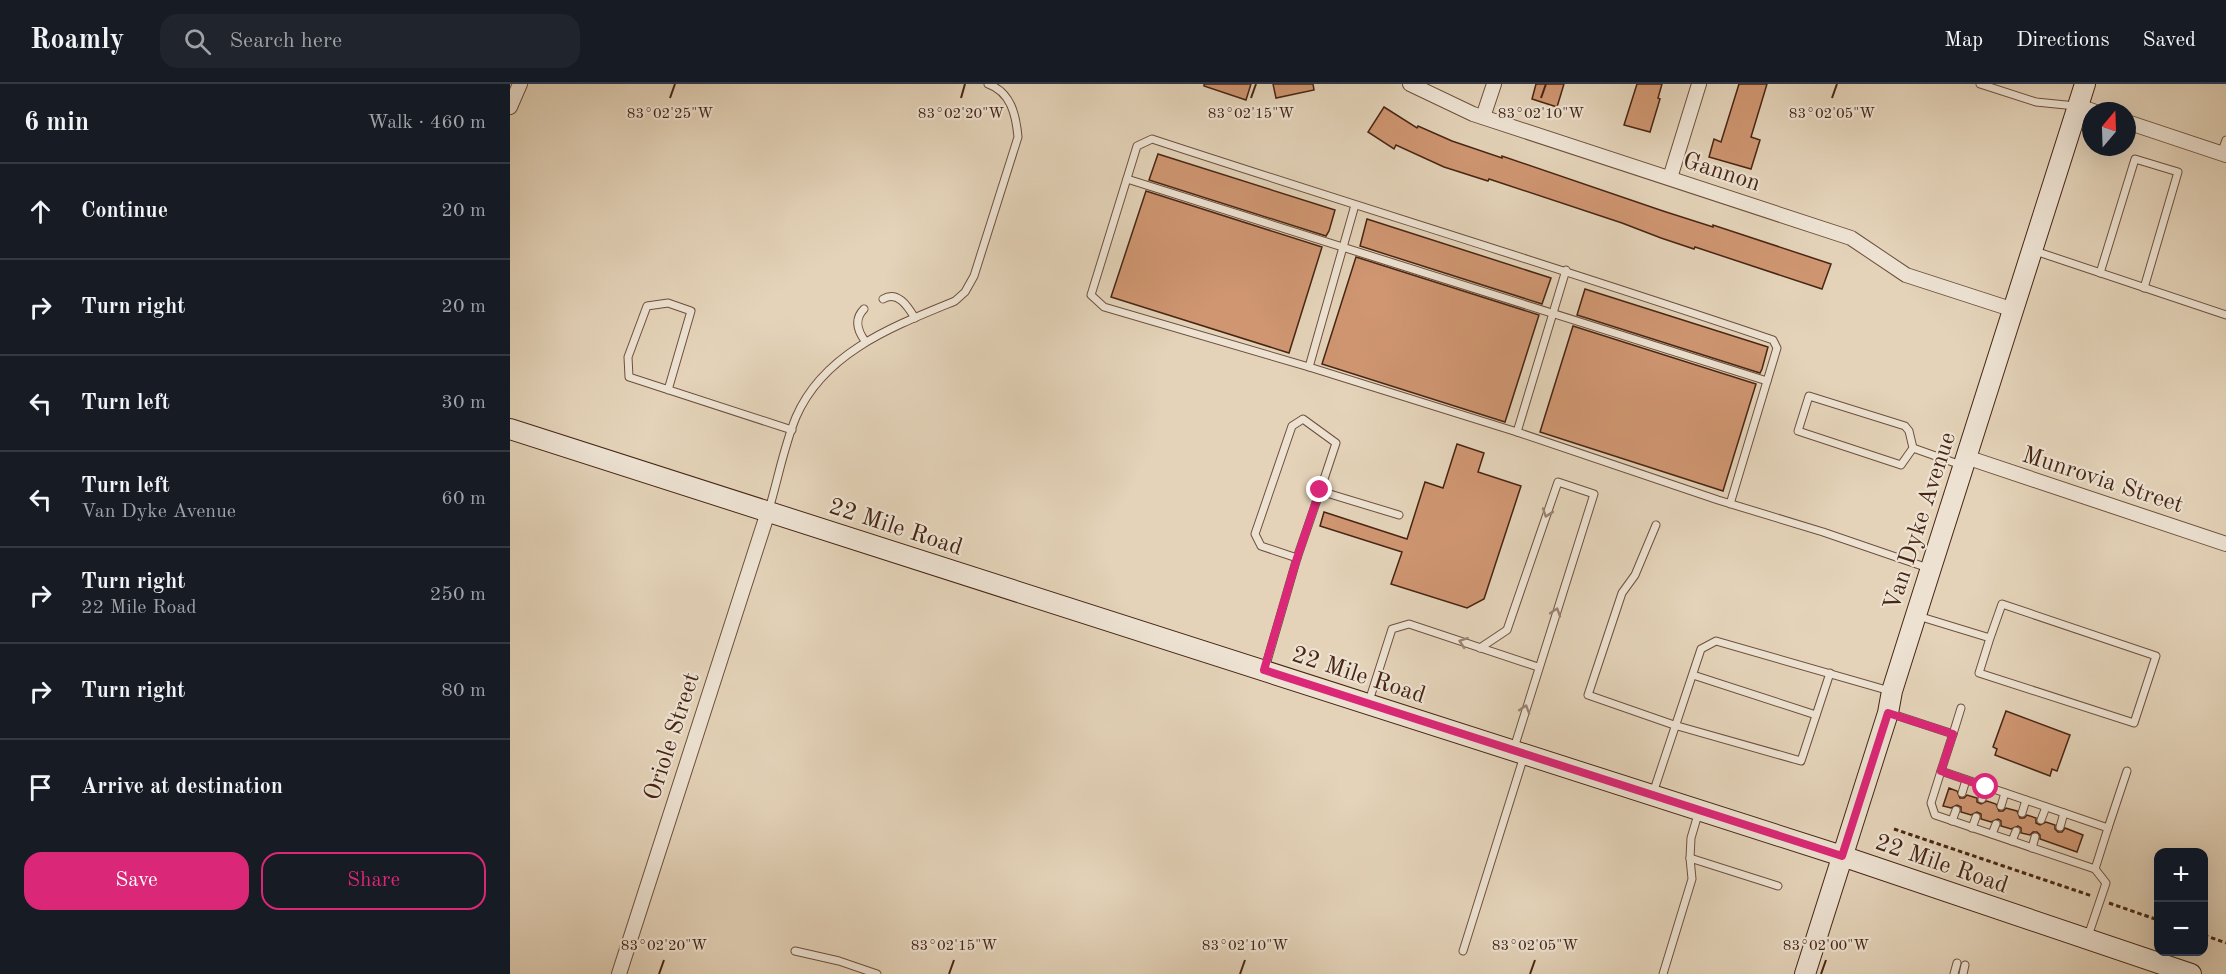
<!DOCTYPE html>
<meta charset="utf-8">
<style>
:root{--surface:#171b24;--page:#20242c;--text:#f1f3f6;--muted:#9ea1a6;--line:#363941;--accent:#db2777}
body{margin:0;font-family:"Old Standard TT",serif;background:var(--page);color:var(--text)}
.controls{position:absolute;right:18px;bottom:18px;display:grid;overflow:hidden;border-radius:12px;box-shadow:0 6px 24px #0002}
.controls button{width:54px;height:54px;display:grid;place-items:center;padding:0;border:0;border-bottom:2px solid var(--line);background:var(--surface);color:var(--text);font:30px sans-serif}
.compass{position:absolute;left:1572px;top:18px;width:54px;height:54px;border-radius:50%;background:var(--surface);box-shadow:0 6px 24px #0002;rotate:19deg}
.stop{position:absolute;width:18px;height:18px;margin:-14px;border:4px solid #db2777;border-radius:50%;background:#fff}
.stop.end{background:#db2777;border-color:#fff;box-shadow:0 2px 6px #0008}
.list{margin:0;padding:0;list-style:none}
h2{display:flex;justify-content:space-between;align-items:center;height:78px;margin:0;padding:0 24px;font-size:26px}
h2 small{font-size:20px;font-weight:400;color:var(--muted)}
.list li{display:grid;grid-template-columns:39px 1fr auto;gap:18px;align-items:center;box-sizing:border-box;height:96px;padding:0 24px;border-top:2px solid var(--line)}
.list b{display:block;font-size:22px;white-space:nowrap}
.list p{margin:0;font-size:20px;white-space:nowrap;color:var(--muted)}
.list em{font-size:20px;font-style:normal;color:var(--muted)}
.actions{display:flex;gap:12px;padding:18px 24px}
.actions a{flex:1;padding:14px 0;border:2px solid var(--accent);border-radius:18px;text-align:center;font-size:21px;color:var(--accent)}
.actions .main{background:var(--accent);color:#fff}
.icon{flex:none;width:33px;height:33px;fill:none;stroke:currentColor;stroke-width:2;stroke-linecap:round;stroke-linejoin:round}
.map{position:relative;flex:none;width:1716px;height:890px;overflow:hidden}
header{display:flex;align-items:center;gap:36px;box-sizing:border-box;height:84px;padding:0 30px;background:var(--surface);border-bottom:2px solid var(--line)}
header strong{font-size:28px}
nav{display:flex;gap:33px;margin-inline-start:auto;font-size:21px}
.search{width:420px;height:54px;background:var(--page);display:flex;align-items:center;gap:15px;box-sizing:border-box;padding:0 21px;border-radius:18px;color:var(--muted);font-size:22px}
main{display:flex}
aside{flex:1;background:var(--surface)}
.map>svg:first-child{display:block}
</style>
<header>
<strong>Roamly</strong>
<div class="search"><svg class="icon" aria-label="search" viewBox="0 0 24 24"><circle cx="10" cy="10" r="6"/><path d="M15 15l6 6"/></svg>Search here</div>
<nav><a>Map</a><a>Directions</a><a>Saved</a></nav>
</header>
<main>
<aside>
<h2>6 min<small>Walk · 460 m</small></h2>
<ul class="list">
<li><svg class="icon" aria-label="ahead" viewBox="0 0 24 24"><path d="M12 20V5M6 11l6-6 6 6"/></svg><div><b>Continue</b></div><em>20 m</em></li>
<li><svg class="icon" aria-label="right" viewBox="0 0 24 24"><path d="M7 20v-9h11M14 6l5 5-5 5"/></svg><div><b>Turn right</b></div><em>20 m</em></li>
<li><svg class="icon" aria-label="left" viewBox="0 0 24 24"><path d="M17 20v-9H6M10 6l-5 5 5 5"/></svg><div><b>Turn left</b></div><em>30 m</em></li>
<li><svg class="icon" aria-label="left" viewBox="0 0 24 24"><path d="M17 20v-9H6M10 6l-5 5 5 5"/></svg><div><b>Turn left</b><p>Van Dyke Avenue</p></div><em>60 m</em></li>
<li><svg class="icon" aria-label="right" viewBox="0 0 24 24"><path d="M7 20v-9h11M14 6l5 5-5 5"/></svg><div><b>Turn right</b><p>22 Mile Road</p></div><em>250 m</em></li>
<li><svg class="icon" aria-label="right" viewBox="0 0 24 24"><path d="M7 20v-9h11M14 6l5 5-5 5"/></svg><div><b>Turn right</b></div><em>80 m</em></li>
<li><svg class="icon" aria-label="arrive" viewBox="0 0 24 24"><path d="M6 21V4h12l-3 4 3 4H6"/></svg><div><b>Arrive at destination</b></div></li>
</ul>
<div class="actions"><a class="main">Save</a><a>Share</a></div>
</aside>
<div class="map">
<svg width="1716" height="890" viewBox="0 0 1716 890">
<rect width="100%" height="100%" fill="#e4d3b9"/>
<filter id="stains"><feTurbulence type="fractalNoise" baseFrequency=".00333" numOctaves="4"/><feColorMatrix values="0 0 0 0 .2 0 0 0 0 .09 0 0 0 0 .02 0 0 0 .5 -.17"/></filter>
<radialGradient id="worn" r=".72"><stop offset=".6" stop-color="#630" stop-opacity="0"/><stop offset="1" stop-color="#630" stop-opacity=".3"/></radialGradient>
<g fill="#cf9671" stroke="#472514" stroke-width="1.5">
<polygon points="694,0 741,0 736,16 694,2"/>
<polygon points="763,0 803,0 804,6 766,14"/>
<polygon points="1026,0 1054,0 1047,23 1022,15"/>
<polygon points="1127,0 1152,0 1148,14 1150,15 1140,48 1114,41"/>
<polygon points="1229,0 1257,0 1241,53 1250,56 1241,85 1199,73 1204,55 1211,58"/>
<polygon points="874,23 907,44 908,42 942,57 992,74 992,72 1153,127 1203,143 1203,141 1321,180 1312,205 1185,163 1184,165 1151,154 1112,139 979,95 978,97 934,83 886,61 884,65 858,48"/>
<polygon points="648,70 825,126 819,147 816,152 639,96"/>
<polygon points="636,107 812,163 779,269 601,213"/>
<polygon points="857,135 1041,194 1032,220 850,162"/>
<polygon points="846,173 1029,231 995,338 812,280"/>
<polygon points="1075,205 1258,263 1252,285 1250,289 1067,231"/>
<polygon points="1063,242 1246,300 1213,407 1030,348"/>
<polygon points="947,360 974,369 968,388 1011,402 974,515 957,524 881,500 892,468 810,442 814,428 897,455 915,398 933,404"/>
<polygon points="1496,627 1560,651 1547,687 1542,685 1540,692 1485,671 1487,665 1483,663"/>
<polygon points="1439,704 1447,707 1450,714 1454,714 1457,711 1467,714 1467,718 1471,720 1477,717 1486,720 1489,727 1493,727 1496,724 1507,727 1510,734 1514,734 1517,731 1526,734 1526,739 1530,741 1536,738 1545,741 1545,745 1548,748 1552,748 1555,744 1573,751 1567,768 1530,755 1530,751 1527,748 1523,748 1520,751 1511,749 1511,744 1508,742 1501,745 1491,742 1491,737 1488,735 1481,738 1471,735 1471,730 1467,728 1461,731 1451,728 1451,723 1447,721 1441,724 1433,722"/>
</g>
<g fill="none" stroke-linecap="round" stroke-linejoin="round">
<g stroke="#6e503d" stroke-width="9">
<g id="lane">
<polyline points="1470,0 1526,18 1566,22"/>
<polyline points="1711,70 1716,56"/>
<polyline points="617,95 1257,297"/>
<polyline points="1525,167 1716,231"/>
<polyline points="1590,189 1625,75 1668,88 1634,204"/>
<path d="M373,215C388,206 398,223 405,234"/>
<path d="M354,225C344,235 347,246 355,257"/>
<polyline points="799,283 845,121"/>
<polyline points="158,306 181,227 158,219 137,222 118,273 119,293 282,346"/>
<polygon points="1299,312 1395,342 1399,347 1403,364 1391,381 1288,347"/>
<polyline points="1007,348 1056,186"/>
<polyline points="1403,364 1451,381"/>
<path d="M1220,420L1267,264L1263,256C1057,186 849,123 642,55L627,62L581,211L594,223L799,283L1007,348L1208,416L1313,448L1418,484"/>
<path d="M259,425C268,395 274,362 286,333C314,268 384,242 445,217L455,208L464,192L508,53C506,31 501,8 478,0"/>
<polyline points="1146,441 1125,491 1112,509 1078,611 1164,641 1291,677 1320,589"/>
<polyline points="787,474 751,462 745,450 782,342 793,335 826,359 810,407"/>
<polyline points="1408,532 1480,554 1492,520 1646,572 1624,639 1469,589 1480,554"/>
<polyline points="970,564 997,546 1048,398 1084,410 1004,664"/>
<polyline points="755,584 787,474 810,407 889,431"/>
<polyline points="1183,591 1306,631"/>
<polyline points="859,617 882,545 899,540 1028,583"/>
<polyline points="1379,629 1443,650 1431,687 1598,744 1585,785 1596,799 1578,852"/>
<polyline points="1443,650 1451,624"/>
<polyline points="1431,687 1421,719 1425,731 1585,785"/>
<polyline points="1143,709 1191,565 1206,557 1380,607"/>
<polyline points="1452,709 1456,696"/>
<polyline points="1472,715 1476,703"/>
<polyline points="1491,722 1495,709"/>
<polyline points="1512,729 1516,716"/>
<polyline points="1531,736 1536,723"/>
<polyline points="1442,737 1446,726"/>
<polyline points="1550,743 1554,729"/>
<polyline points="1462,744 1466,733"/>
<polyline points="1598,744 1617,687"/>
<polyline points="1482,750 1486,740"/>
<polyline points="1502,757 1506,747"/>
<polyline points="1522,764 1525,753"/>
<polyline points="1180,774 1268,802"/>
<polyline points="285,867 329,877 367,890"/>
<polyline points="953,867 1014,672"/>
<polyline points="1153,890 1182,795 1180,774 1181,754 1189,727"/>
<polyline points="1444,890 1447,879"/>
<polyline points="1453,890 1455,881"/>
</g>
</g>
<g stroke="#6e503d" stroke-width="16">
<g id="street">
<polyline points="900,0 963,30 1341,154 1396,191 1504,226"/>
<polyline points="1568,22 1583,27"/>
<polyline points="0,23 10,0"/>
<polyline points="973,33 984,0"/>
<polyline points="1617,38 1716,71"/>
<polyline points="1160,94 1189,0"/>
<polyline points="1456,373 1716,460"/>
<polyline points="109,890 258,428"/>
</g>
</g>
<g stroke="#472514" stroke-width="22">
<g id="secondary">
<polyline points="0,345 1332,772 1681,890"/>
<polyline points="1295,890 1378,629 1382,607 1406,531 1575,0"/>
</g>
</g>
<g stroke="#472514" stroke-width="3" stroke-dasharray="4.5 3" stroke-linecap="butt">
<polyline points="1384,745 1582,812"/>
<polyline points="1599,819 1648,836"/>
<polyline points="1694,851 1716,859"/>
</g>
<use href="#lane" stroke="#ede2d2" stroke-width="7"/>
<use href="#street" stroke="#ede2d2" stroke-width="14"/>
<use href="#secondary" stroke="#ede2d2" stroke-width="20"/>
</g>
<defs><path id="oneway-chevron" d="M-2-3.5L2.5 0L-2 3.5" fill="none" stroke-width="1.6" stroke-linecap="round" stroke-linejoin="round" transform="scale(1.5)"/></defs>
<g stroke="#9a8473">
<use href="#oneway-chevron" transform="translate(1037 429) rotate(109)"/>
<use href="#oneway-chevron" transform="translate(1046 528) rotate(-72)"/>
<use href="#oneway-chevron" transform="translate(953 558) rotate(-161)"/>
<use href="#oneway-chevron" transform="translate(1015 625) rotate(-73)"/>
</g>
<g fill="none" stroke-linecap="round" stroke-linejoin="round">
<polyline stroke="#db2777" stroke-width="8" points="810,406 787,474 754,586 1332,772 1378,629 1443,650 1431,687 1476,703"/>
</g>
<path fill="none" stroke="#472514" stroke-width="2" d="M160,14L165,0M451,14L455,0M741,14L746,0M1031,14L1036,0M1322,14L1327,0M149,890L154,876M439,890L444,876M730,890L735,876M1020,890L1025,876M1311,890L1316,876"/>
<g text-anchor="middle" stroke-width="4.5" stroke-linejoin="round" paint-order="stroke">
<g font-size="24" fill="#472514" stroke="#ede2d2">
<text transform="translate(1212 87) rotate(18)" y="8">Gannon</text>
<text transform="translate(1593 395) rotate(18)" y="8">Munrovia Street</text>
<text transform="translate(1409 437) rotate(-72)" y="8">Van Dyke Avenue</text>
<text transform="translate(386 442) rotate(18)" y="8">22 Mile Road</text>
<text transform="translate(849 590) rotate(18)" y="8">22 Mile Road</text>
<text transform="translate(161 652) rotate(-72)" y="8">Oriole Street</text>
<text transform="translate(1432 779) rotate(19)" y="8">22 Mile Road</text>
</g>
</g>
<g font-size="15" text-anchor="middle" fill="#472514" stroke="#ede2d2" stroke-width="4.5" stroke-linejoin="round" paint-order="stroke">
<text x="451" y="34">83°02'20"W</text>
<text x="741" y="34">83°02'15"W</text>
<text x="1031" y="34">83°02'10"W</text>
<text x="1322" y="34">83°02'05"W</text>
<text x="160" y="34">83°02'25"W</text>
<text x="154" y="866">83°02'20"W</text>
<text x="444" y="866">83°02'15"W</text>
<text x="735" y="866">83°02'10"W</text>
<text x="1025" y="866">83°02'05"W</text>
<text x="1316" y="866">83°02'00"W</text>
</g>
<rect width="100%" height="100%" filter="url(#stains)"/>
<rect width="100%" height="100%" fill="url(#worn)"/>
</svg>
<div class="controls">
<button>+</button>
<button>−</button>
</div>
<svg class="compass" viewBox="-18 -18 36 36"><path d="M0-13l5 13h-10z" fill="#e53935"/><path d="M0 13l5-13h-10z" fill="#9ea1a6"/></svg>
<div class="stop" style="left:1476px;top:703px"></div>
<div class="stop end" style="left:810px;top:406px"></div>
</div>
</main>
